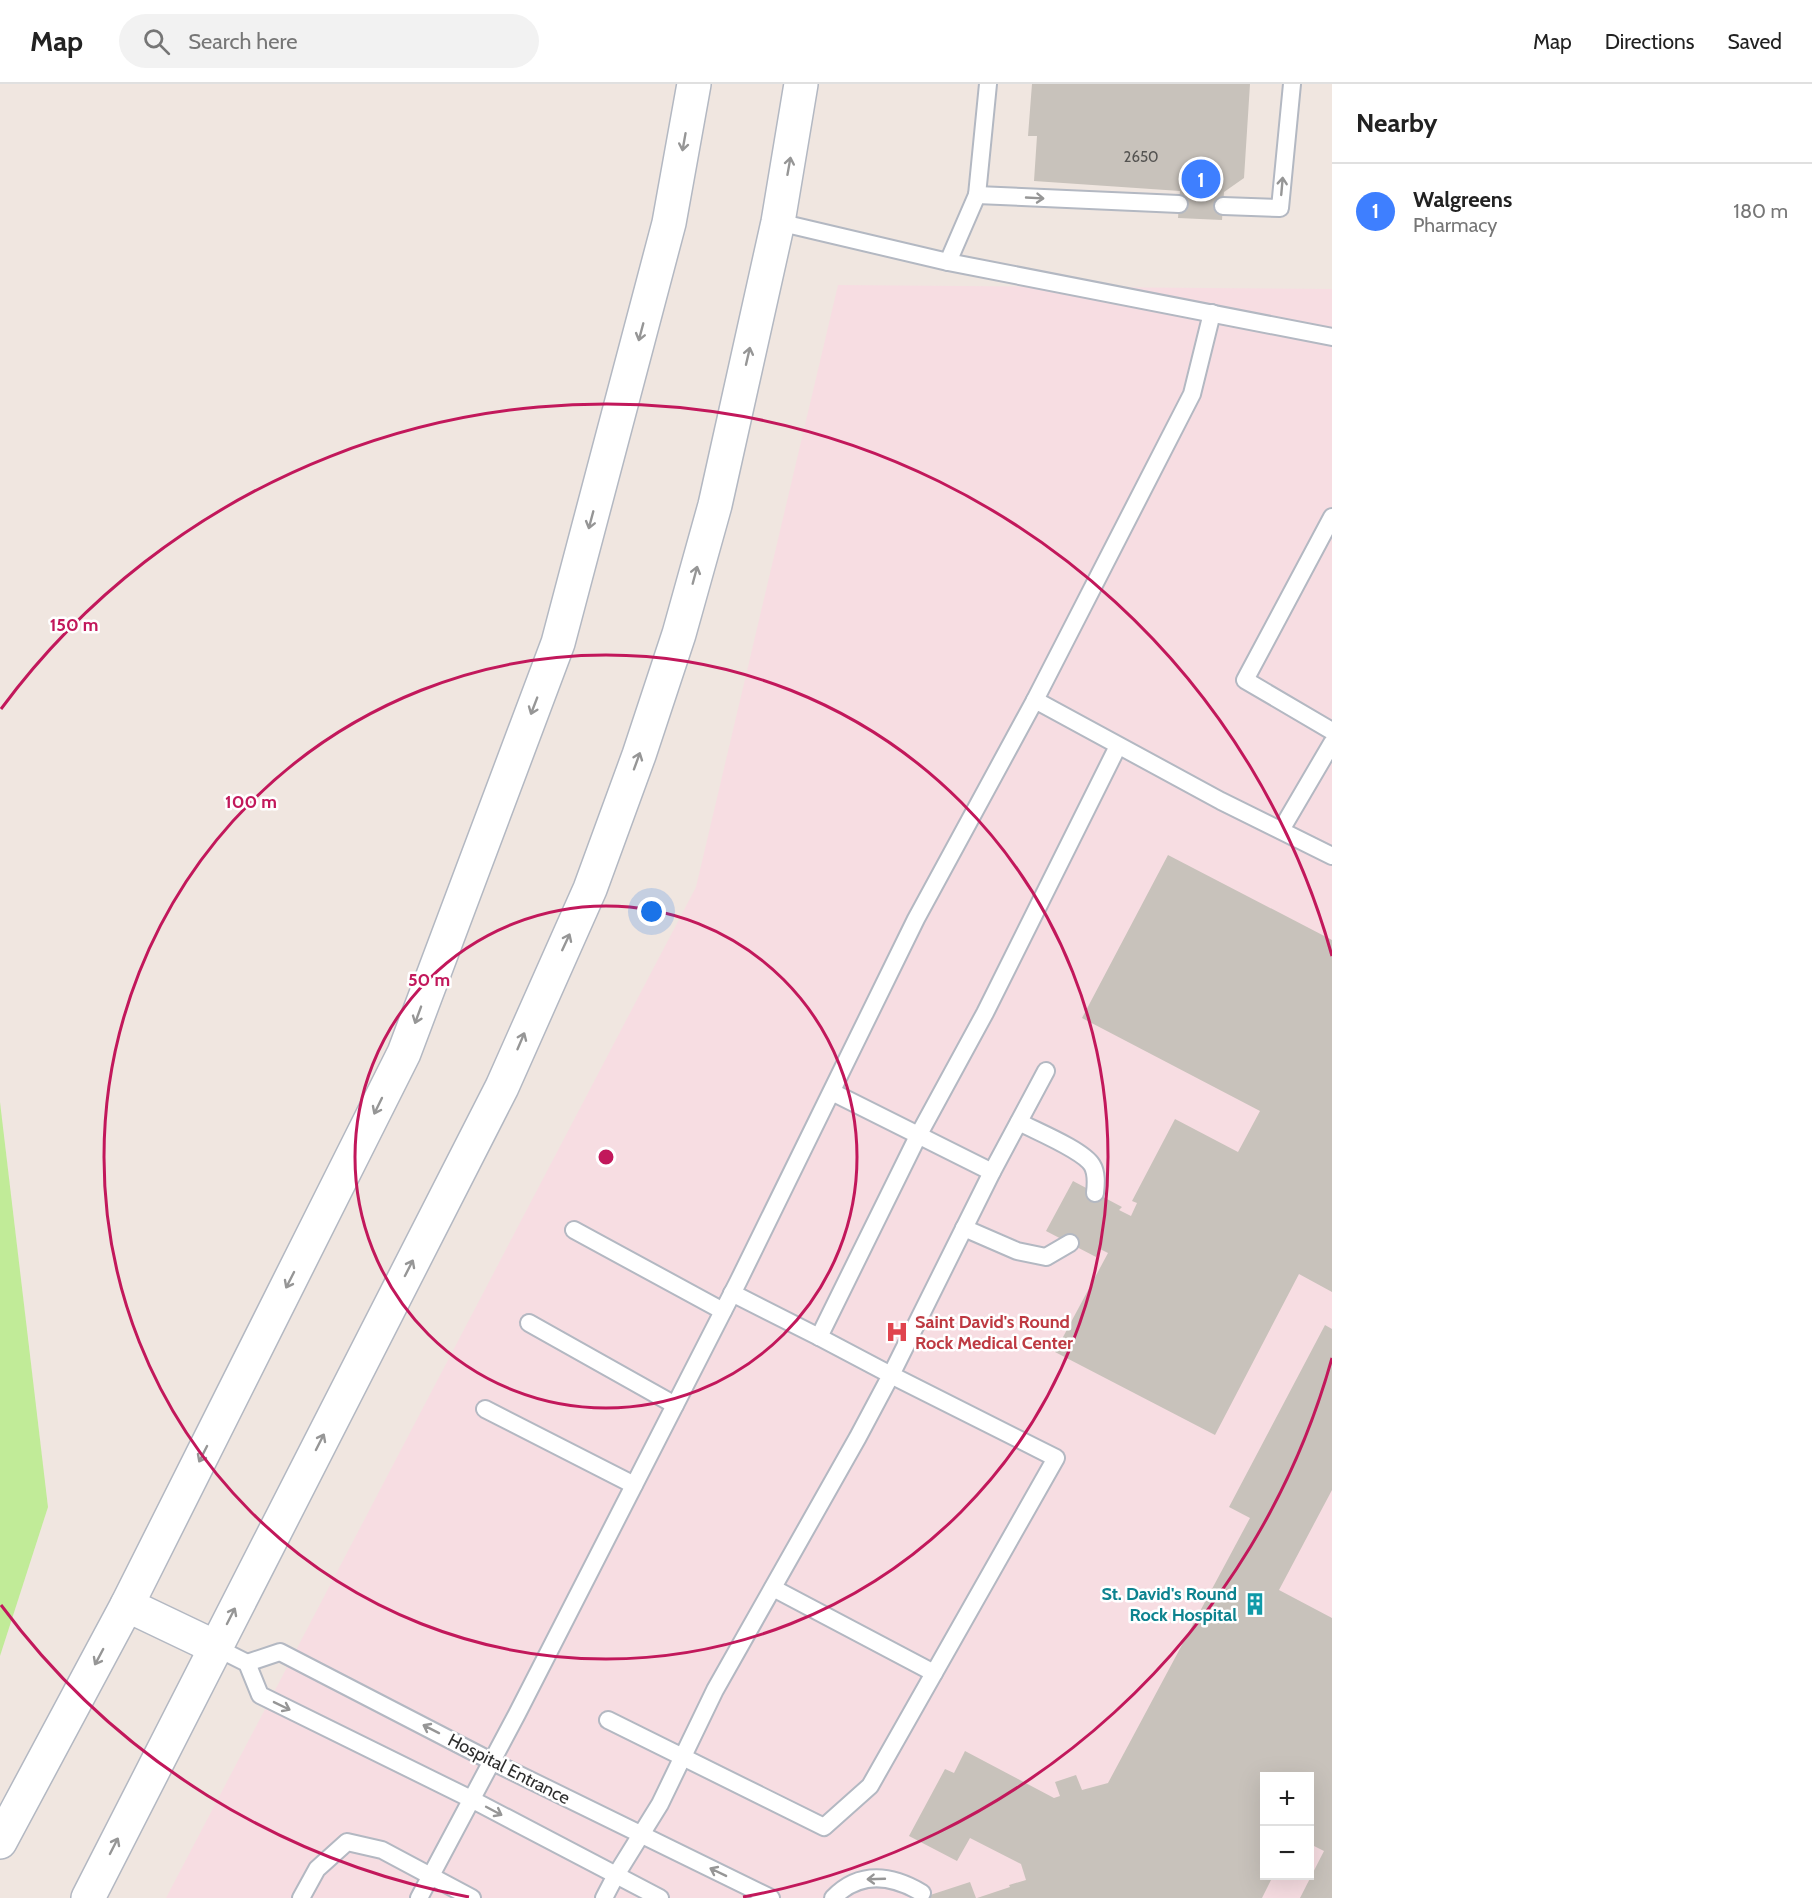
<!DOCTYPE html>
<meta charset="utf-8">
<style>
:root{--surface:#fff;--page:#f2f2f2;--text:#222;--muted:#767676;--line:#e0e0e0;--accent:#3e7fff}
body{margin:0;font-family:Cabin,sans-serif;background:var(--page);color:var(--text)}
.controls{position:absolute;right:18px;bottom:18px;display:grid;overflow:hidden;border-radius:0px;box-shadow:0 6px 24px #0002}
.controls button{width:54px;height:54px;display:grid;place-items:center;padding:0;border:0;border-bottom:2px solid var(--line);background:var(--surface);color:var(--text);font:30px sans-serif}
.you{position:absolute;left:652px;top:828px;width:21px;height:21px;margin:-15px;border:4px solid #fff;border-radius:50%;background:#1a73e8;box-shadow:0 0 0 9px #1a73e833}
.badge{display:grid;place-items:center;width:39px;height:39px;border-radius:50%;background:var(--accent);color:#fff;font-size:20px;font-weight:700}
.pin{position:absolute;translate:-50% -50%;border:3px solid #fff;box-shadow:0 2px 6px #0006}
.list{margin:0;padding:0;list-style:none}
h2{display:flex;justify-content:space-between;align-items:center;height:78px;margin:0;padding:0 24px;font-size:26px}
h2 small{font-size:20px;font-weight:400;color:var(--muted)}
.list li{display:grid;grid-template-columns:39px 1fr auto;gap:18px;align-items:center;box-sizing:border-box;height:96px;padding:0 24px;border-top:2px solid var(--line)}
.list b{display:block;font-size:22px;white-space:nowrap}
.list p{margin:0;font-size:20px;white-space:nowrap;color:var(--muted)}
.list em{font-size:20px;font-style:normal;color:var(--muted)}
.icon{flex:none;width:33px;height:33px;fill:none;stroke:currentColor;stroke-width:2;stroke-linecap:round;stroke-linejoin:round}
.map{position:relative;flex:none;width:1332px;height:1814px;overflow:hidden}
header{display:flex;align-items:center;gap:36px;box-sizing:border-box;height:84px;padding:0 30px;background:var(--surface);border-bottom:2px solid var(--line)}
header strong{font-size:28px}
nav{display:flex;gap:33px;margin-inline-start:auto;font-size:21px}
.search{width:420px;height:54px;background:var(--page);display:flex;align-items:center;gap:15px;box-sizing:border-box;padding:0 21px;border-radius:33px;color:var(--muted);font-size:22px}
main{display:flex}
aside{flex:1;background:var(--surface)}
.map>svg:first-child{display:block}
</style>
<header>
<strong>Map</strong>
<div class="search"><svg class="icon" aria-label="search" viewBox="0 0 24 24"><circle cx="10" cy="10" r="6"/><path d="M15 15l6 6"/></svg>Search here</div>
<nav><a>Map</a><a>Directions</a><a>Saved</a></nav>
</header>
<main>
<div class="map">
<svg width="1332" height="1814" viewBox="0 0 1332 1814">
<rect width="100%" height="100%" fill="#f0e6e0"/>
<path fill="#f7dde2" fill-rule="evenodd" d="M838,201L1332,205V1814H166L696,803ZM1264,1692H1310V1792H1264Z"/>
<polygon fill="#c1eb98" points="0,1018 48,1423 0,1572"/>
<g fill="#c8c2bb">
<polygon points="1032,0 1250,0 1244,94 1224,108 1222,136 1178,134 1180,107 1034,97 1037,52 1028,52"/>
<polygon points="1168,771 1332,856 1332,1208 1299,1190 1215,1351 1055,1268 1108,1169 1100,1165 1096,1173 1046,1147 1073,1097 1122,1123 1119,1126 1131,1132 1137,1119 1132,1117 1175,1035 1238,1068 1260,1027 1082,934"/>
<polygon points="1325,1241 1332,1245 1332,1406 1279,1506 1332,1534 1332,1814 1300,1814 1324,1767 1310,1760 1310,1692 1264,1692 1264,1792 1273,1792 1262,1814 977,1814 1010,1803 1009,1801 1026,1796 1021,1780 970,1754 957,1777 909,1752 945,1685 954,1689 965,1667 1054,1714 1060,1712 1055,1698 1076,1691 1082,1706 1108,1699 1250,1434 1229,1423"/>
<polygon points="970,1798 976,1814 921,1814"/>
</g>
<g fill="none" stroke-linecap="round" stroke-linejoin="round">
<g stroke="#b3b8c2" stroke-width="20">
<g id="service">
<polyline points="977,111 1179,120"/>
<polyline points="1223,122 1280,124 1292,0"/>
<polyline points="778,138 948,178 977,111 988,0"/>
<polyline points="948,178 1332,253"/>
<polyline points="1332,433 1245,596 1332,647"/>
<polyline points="1035,616 1192,310 1212,229"/>
<polyline points="1281,746 1332,659"/>
<polyline points="832,1008 992,1088"/>
<path d="M1019,1038C1036,1047 1083,1066 1092,1081C1097,1089 1096,1100 1095,1109"/>
<polyline points="964,1144 1017,1167 1046,1173 1070,1159"/>
<polyline points="574,1146 723,1227"/>
<polyline points="529,1239 675,1321"/>
<polyline points="819,1253 918,1052 985,929 1118,662"/>
<polyline points="485,1325 634,1401"/>
<polyline points="773,1504 934,1589"/>
<polyline points="215,1563 247,1579 260,1611 471,1715 660,1814"/>
<polyline points="247,1579 280,1568 491,1677 771,1814"/>
<polyline points="608,1636 824,1743 870,1702 1056,1374 891,1291 992,1088 1046,987"/>
<polyline points="301,1814 317,1785 347,1758 382,1766 472,1814"/>
<polyline points="419,1814 517,1630 738,1198 916,835 1035,616 1221,717 1332,772"/>
<polyline points="604,1814 616,1791 660,1720 715,1606 858,1353 891,1291 819,1253 732,1209"/>
<path d="M833,1814C860,1786 892,1791 922,1809"/>
</g>
</g>
<g stroke="#b3b8c2" stroke-width="36">
<g id="secondary">
<polyline points="127,1521 215,1563"/>
<polyline points="0,1758 127,1521 404,969 558,559 669,139 694,0"/>
<polyline points="88,1814 502,1003 590,805 639,671 679,550 715,421 778,138 801,0"/>
</g>
</g>
<use href="#service" stroke="#fff" stroke-width="16"/>
<use href="#secondary" stroke="#fff" stroke-width="33"/>
</g>
<defs><path id="oneway-shaft" d="M-6 0H5M1.5-3L5.5 0L1.5 3" fill="none" stroke-width="1.6" stroke-linecap="round" stroke-linejoin="round" transform="scale(1.5)"/></defs>
<g stroke="#969696">
<use href="#oneway-shaft" transform="translate(684 58) rotate(100)"/>
<use href="#oneway-shaft" transform="translate(789 82) rotate(-80)"/>
<use href="#oneway-shaft" transform="translate(1282 102) rotate(-85)"/>
<use href="#oneway-shaft" transform="translate(1035 114) rotate(3)"/>
<use href="#oneway-shaft" transform="translate(641 248) rotate(105)"/>
<use href="#oneway-shaft" transform="translate(748 272) rotate(-77)"/>
<use href="#oneway-shaft" transform="translate(591 436) rotate(105)"/>
<use href="#oneway-shaft" transform="translate(695 491) rotate(-75)"/>
<use href="#oneway-shaft" transform="translate(534 622) rotate(111)"/>
<use href="#oneway-shaft" transform="translate(637 677) rotate(-70)"/>
<use href="#oneway-shaft" transform="translate(566 858) rotate(-65)"/>
<use href="#oneway-shaft" transform="translate(418 931) rotate(110)"/>
<use href="#oneway-shaft" transform="translate(521 957) rotate(-67)"/>
<use href="#oneway-shaft" transform="translate(378 1022) rotate(116)"/>
<use href="#oneway-shaft" transform="translate(409 1184) rotate(-63)"/>
<use href="#oneway-shaft" transform="translate(290 1196) rotate(117)"/>
<use href="#oneway-shaft" transform="translate(320 1358) rotate(-63)"/>
<use href="#oneway-shaft" transform="translate(203 1370) rotate(117)"/>
<use href="#oneway-shaft" transform="translate(231 1532) rotate(-63)"/>
<use href="#oneway-shaft" transform="translate(99 1573) rotate(118)"/>
<use href="#oneway-shaft" transform="translate(282 1622) rotate(26)"/>
<use href="#oneway-shaft" transform="translate(431 1645) rotate(-153)"/>
<use href="#oneway-shaft" transform="translate(494 1727) rotate(28)"/>
<use href="#oneway-shaft" transform="translate(114 1762) rotate(-63)"/>
<use href="#oneway-shaft" transform="translate(718 1788) rotate(-154)"/>
<use href="#oneway-shaft" transform="translate(876 1795) rotate(178)"/>
</g>
<g fill="none" stroke="#c2185b" stroke-width="3">
<circle cx="606" cy="1073" r="251"/>
<circle cx="606" cy="1073" r="502"/>
<path d="M1332 1274A753 753 0 0 1 743 1813M469 1813A753 753 0 0 1 1 1521M1 625A753 753 0 0 1 1332 872"/>
</g>
<defs>
<g id="hospital-bare" transform="scale(1.8)"><path d="M-5-5h3v3.5h4V-5h3V5h-3V1.5h-4V5h-3Z" fill="#e0444e" stroke="#fff" stroke-width="2.5" paint-order="stroke"/></g>
<g id="building-bare" transform="scale(1.8)"><path d="M-4-6H4V6H1V3H-1V6H-4ZM-2.5-4.3h1.7v1.8h-1.7ZM.8-4.3h1.7v1.8H.8ZM-2.5-1h1.7V.8h-1.7ZM.8-1h1.7V.8H.8Z" fill="#0f9aa8" stroke="#fff" stroke-width="2.5" paint-order="stroke"/></g>
</defs>
<g fill-rule="evenodd">
<use href="#hospital-bare" x="897" y="1248"/>
<use href="#building-bare" x="1255" y="1520"/>
</g>
<g text-anchor="middle" stroke-width="5" stroke-linejoin="round" paint-order="stroke">
<g font-size="15" fill="#545351">
<text x="1141" y="78">2650</text>
</g>
<g font-size="18" font-weight="bold" fill="#be3a42" stroke="#fff" text-anchor="start">
<text x="915" y="1244">Saint David's Round<tspan x="915" dy="21">Rock Medical Center</tspan></text>
</g>
<g font-size="18" font-weight="bold" fill="#0d838f" stroke="#fff" text-anchor="end">
<text x="1237" y="1516">St. David's Round<tspan x="1237" dy="21">Rock Hospital</tspan></text>
</g>
<g font-size="18" fill="#2e2e2e" stroke="#fff">
<text transform="translate(509 1685) rotate(27)" y="6">Hospital Entrance</text>
</g>
</g>
<circle cx="606" cy="1073" r="9" fill="#c2185b" stroke="#fff" stroke-width="3"/>
<g font-size="18" text-anchor="middle" font-weight="bold" fill="#c2185b" stroke="#fff" stroke-width="5" stroke-linejoin="round" paint-order="stroke">
<text x="74" y="547">150 m</text>
<text x="251" y="724">100 m</text>
<text x="429" y="902">50 m</text>
</g>
</svg>
<div class="controls">
<button>+</button>
<button>−</button>
</div>
<div class="you"></div>
<div class="pin badge" style="left:1201px;top:95px">1</div>
</div>
<aside>
<h2>Nearby<small></small></h2>
<ul class="list">
<li><span class="badge">1</span><div><b>Walgreens</b><p>Pharmacy</p></div><em>180 m</em></li>
</ul>
</aside>
</main>
